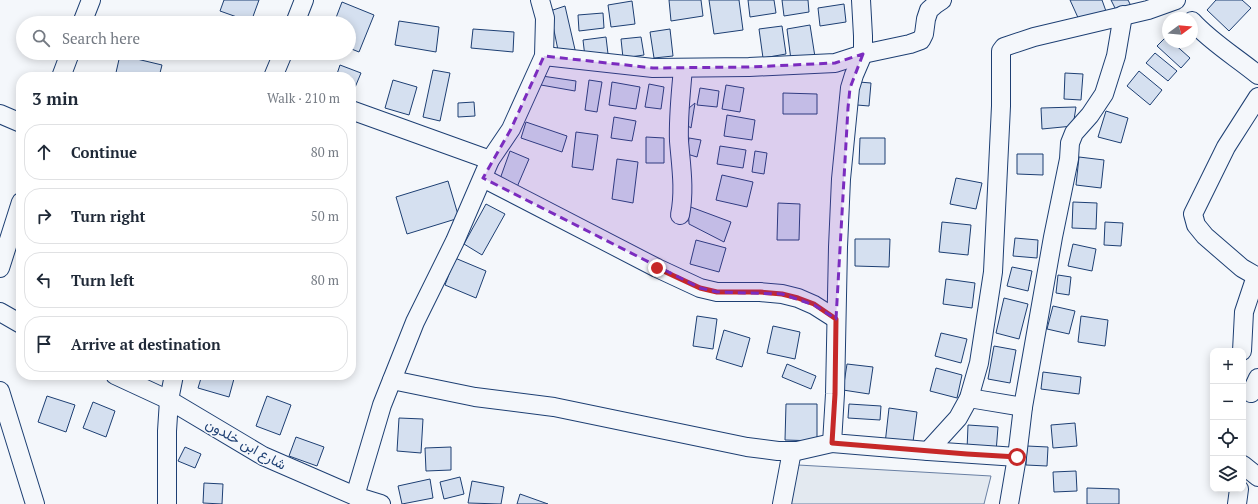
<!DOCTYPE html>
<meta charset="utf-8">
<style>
:root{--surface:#fff;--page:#f2f2f3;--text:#1f2937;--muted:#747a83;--line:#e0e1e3}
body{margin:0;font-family:"PT Serif",Vazirmatn,serif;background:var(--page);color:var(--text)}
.controls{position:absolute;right:12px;bottom:12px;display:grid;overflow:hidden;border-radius:8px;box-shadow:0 2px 10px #0003}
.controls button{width:36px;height:36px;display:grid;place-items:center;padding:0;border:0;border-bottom:1px solid var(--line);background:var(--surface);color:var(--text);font:20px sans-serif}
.compass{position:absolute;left:1162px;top:12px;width:36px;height:36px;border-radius:50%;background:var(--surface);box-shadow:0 2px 10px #0003;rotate:74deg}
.stop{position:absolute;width:12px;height:12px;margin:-9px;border:3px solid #c62828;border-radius:50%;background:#fff}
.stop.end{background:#c62828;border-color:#fff;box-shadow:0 1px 4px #0008}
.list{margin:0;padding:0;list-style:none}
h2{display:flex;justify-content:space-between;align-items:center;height:52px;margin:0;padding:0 16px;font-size:17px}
h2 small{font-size:13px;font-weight:400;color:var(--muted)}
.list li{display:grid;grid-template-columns:26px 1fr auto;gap:12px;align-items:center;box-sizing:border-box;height:56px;margin:0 8px 8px;padding:0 8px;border:1px solid var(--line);border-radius:16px}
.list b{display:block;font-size:15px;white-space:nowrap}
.list em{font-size:13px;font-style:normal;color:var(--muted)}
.icon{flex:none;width:22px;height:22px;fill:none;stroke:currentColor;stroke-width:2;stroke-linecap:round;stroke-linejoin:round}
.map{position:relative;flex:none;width:1258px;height:504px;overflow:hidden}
.search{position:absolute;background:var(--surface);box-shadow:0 2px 10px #0003;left:16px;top:16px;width:340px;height:44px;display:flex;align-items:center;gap:10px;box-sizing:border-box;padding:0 14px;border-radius:22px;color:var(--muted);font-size:15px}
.panel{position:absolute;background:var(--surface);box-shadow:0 2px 10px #0003;left:16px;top:72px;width:340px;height:308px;border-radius:16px}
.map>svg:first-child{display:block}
</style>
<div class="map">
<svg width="1258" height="504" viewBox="0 0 1258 504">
<rect width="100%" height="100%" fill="#f4f7fb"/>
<polygon fill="#e3e9f0" stroke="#687fa3" points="798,465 991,476 984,504 787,504"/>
<g fill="#d5e0f0" stroke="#1d3f73">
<polygon points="224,0 259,0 251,22 220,11"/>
<polygon points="669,0 701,0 703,16 671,21"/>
<polygon points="709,0 739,0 743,30 714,34"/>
<polygon points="748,0 774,0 776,13 750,17"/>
<polygon points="782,0 808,0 809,12 784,16"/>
<polygon points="1070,0 1102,0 1107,14 1080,22"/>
<polygon points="1111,0 1128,0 1131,6 1118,14"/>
<polygon points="1216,0 1242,0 1251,8 1229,31 1207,10"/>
<polygon points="632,1 635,24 611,27 608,5"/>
<polygon points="342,2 374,15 359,52 349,48 349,23 334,23"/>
<polygon points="844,4 846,22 820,26 818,8"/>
<polygon points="565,6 576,54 559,55 550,11"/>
<polygon points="603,13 604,28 579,31 578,15"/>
<polygon points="399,21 439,27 436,52 395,45"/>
<polygon points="810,25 815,57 791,60 787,29"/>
<polygon points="782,26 786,54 763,58 759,29"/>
<polygon points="473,29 514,32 513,52 471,48"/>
<polygon points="670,29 673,56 654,58 650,32"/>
<polygon points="606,37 608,54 585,57 583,40"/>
<polygon points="641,37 644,55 623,58 621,39"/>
<polygon points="1166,37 1168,39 1168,42 1172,42 1190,58 1181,68 1157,46"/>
<polygon points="1155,53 1177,71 1168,81 1146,63"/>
<polygon points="120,55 162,65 159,77 115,77"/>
<polygon points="340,65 361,73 351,97 351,77 336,77"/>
<polygon points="433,70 450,73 440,121 423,117"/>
<polygon points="1139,71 1162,90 1150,105 1127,86"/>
<polygon points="1065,73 1083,74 1081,100 1064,99"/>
<polygon points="542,76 576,81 575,91 541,85"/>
<polygon points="393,80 417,87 409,115 385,108"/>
<polygon points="589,80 602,82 597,112 585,110"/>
<polygon points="612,82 640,87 636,109 609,105"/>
<polygon points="859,82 871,83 869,106 857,105"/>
<polygon points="649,84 664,87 661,109 645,107"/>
<polygon points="726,85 744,88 740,112 722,109"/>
<polygon points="700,88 719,91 717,107 697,105"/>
<polygon points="783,93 817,94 817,114 783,114"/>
<polygon points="474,102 475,116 458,117 458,103"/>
<polygon points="695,103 691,128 685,124 689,108"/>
<polygon points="1076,107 1073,126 1042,129 1041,108"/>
<polygon points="1106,111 1128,118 1121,143 1098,137"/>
<polygon points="727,115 755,120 752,140 724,136"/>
<polygon points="614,117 636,121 632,141 611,138"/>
<polygon points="526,122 567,136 562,152 521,138"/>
<polygon points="576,132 598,135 593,170 572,167"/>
<polygon points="646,137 664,138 664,163 646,163"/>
<polygon points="689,138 701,140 697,157 687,154"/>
<polygon points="860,138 885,138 885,164 859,164"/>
<polygon points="720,146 746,150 743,168 717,164"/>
<polygon points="510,151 529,159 517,187 500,179"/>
<polygon points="755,151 767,153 764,174 752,172"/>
<polygon points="1017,154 1043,154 1043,175 1017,174"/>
<polygon points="1079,157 1104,160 1101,188 1076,185"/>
<polygon points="617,159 638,162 633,203 612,199"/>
<polygon points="722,175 753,182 747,207 716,200"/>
<polygon points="956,178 982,183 976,209 950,204"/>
<polygon points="448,181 459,218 407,234 396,197"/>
<polygon points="1073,202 1097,203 1096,229 1072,228"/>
<polygon points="778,203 800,204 799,240 777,240"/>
<polygon points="486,204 505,214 482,255 464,244"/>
<polygon points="688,206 731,222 724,242 689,224"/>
<polygon points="942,222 971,225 968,255 939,252"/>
<polygon points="1105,222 1123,223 1121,246 1104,245"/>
<polygon points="1015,238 1038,240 1037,258 1013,256"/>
<polygon points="855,239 890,239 889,267 855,266"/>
<polygon points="696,240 726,248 719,272 690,264"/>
<polygon points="1073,244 1096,249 1092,271 1068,266"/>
<polygon points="455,258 486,271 476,298 445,285"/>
<polygon points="1012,267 1032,271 1028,291 1007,286"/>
<polygon points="1058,275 1071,277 1069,295 1056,293"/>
<polygon points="946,279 975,283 972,308 943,304"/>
<polygon points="1004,298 1028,304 1019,339 996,333"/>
<polygon points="1053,306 1075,311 1069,334 1047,329"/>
<polygon points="697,316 717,319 713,349 693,346"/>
<polygon points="1081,316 1108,320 1105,346 1078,342"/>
<polygon points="773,326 800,332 795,359 767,353"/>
<polygon points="724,330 750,338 742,367 716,359"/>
<polygon points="941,333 967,339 961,363 935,356"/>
<polygon points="994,346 1016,350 1010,383 988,379"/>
<polygon points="787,364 816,376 811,389 782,377"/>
<polygon points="847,364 873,367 869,394 843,390"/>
<polygon points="936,368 962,375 957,398 930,391"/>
<polygon points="1043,372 1081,377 1079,394 1041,389"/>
<polygon points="202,375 235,375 229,397 198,388"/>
<polygon points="47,396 75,405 66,432 38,422"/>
<polygon points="267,396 291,405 280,435 256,426"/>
<polygon points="93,402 115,411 106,437 83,428"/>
<polygon points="786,404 817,404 817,441 785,440"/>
<polygon points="849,404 881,406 880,420 848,418"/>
<polygon points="889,408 917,412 913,442 885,444"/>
<polygon points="399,418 423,419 421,453 397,451"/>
<polygon points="1075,423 1077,446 1053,448 1051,425"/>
<polygon points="968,425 998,427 996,452 967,450"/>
<polygon points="296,437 324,447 317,466 289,456"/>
<polygon points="1027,446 1048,447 1047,466 1026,465"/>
<polygon points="185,447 201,454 195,468 178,461"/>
<polygon points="451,447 451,470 426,471 425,448"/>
<polygon points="1076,471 1077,491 1054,492 1053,472"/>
<polygon points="460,477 464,494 444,499 440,482"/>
<polygon points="430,479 433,498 402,504 398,486"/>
<polygon points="472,481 504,487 501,504 468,503"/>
<polygon points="204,483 223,484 222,504 203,503"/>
<polygon points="1087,488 1119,489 1119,504 1087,504"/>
<polygon points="520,494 548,504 517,504"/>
</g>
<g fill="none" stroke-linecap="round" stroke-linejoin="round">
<g stroke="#1d3f73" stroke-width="20">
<g id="minor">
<polyline points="861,0 863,36 863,54 854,75 850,88 841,179 838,247 835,394 832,443 928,451 958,418 969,398 979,363 993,272 1001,106 1001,51 1004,47 1034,37 1148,10 1176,0"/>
<path d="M1192,21C1211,42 1236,57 1258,75"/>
<polyline points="82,23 91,0"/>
<polyline points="295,23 304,0"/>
<polyline points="544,56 653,68 749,67 835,63 863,54 910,44 921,40 924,34 926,19 929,10 936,4 942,0"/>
<polyline points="61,77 70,53"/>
<polyline points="273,77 283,53"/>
<polyline points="351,110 490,160"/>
<polyline points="0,114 21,123"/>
<polyline points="483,178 657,268 700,288 717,292 760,292 782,294 798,298 814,305 836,319"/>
<path d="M680,215C685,190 681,166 679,141C678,117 681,92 683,68"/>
<polyline points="0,268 21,202"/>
<polyline points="0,312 21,324"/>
<polyline points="1242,351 1244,312 1256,276 1242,268 1205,236 1196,225 1193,214 1226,147 1258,97"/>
<polyline points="115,375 169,400 263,456 355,496 381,504"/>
<polyline points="392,380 475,397 554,407 747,447 778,451 797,451 832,443"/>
<polyline points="0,391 35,504"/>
<polyline points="1251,393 1258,378"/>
<polyline points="969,398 1023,407"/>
<polyline points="928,451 1017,457"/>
<polyline points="1243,465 1258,477"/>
<polyline points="355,496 382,405 415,322 455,241 490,160 511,129 544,56 545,18 540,0"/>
<polyline points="167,504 167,431 169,400 174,375"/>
<polyline points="782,504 792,451"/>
<polyline points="1009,504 1017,457 1023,407 1053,237 1069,159 1070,143 1074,133 1090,115 1104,94 1116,56 1123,15"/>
<polyline points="1237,504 1239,489"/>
</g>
</g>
<use href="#minor" stroke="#f4f7fb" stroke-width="18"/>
</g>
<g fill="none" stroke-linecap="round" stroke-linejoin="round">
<polyline stroke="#c62828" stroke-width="5" points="657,268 700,288 717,292 760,292 782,294 798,298 814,304 836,319 835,394 832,443 967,454 1017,457"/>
</g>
<path fill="#7b2cbf" fill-opacity="0.2" stroke="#7b2cbf" stroke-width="3" stroke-dasharray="8 5" stroke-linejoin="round" d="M863,54L850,88L848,108L836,319L814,305L782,294L717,292L700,288L483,178L511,129L544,56L653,68L749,67L835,63Z"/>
<g text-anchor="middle" stroke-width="3" stroke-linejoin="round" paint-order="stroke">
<g font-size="14" fill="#1d3f73" stroke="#f4f7fb">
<text transform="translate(246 444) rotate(29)" y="5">شارع ابن خلدون</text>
</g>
</g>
</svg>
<div class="controls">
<button>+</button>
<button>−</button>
<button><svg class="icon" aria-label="locate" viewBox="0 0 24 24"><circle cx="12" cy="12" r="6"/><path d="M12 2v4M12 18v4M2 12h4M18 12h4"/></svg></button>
<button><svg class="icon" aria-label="layers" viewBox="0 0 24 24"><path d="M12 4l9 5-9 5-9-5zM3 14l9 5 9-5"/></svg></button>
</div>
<svg class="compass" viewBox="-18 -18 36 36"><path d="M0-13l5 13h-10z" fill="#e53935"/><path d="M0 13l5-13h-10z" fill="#747a83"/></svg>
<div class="stop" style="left:1017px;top:457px"></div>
<div class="stop end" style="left:657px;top:268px"></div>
<div class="search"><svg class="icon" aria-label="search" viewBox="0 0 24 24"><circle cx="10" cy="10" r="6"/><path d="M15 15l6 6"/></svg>Search here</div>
<section class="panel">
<h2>3 min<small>Walk · 210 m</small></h2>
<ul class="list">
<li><svg class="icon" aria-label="ahead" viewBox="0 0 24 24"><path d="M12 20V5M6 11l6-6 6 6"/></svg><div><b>Continue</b></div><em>80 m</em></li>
<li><svg class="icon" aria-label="right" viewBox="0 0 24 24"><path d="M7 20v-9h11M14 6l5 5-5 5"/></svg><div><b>Turn right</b></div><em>50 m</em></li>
<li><svg class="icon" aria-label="left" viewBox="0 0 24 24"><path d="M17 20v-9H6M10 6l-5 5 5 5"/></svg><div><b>Turn left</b></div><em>80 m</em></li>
<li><svg class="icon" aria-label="arrive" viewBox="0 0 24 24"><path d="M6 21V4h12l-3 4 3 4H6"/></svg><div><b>Arrive at destination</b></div></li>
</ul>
</section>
</div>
